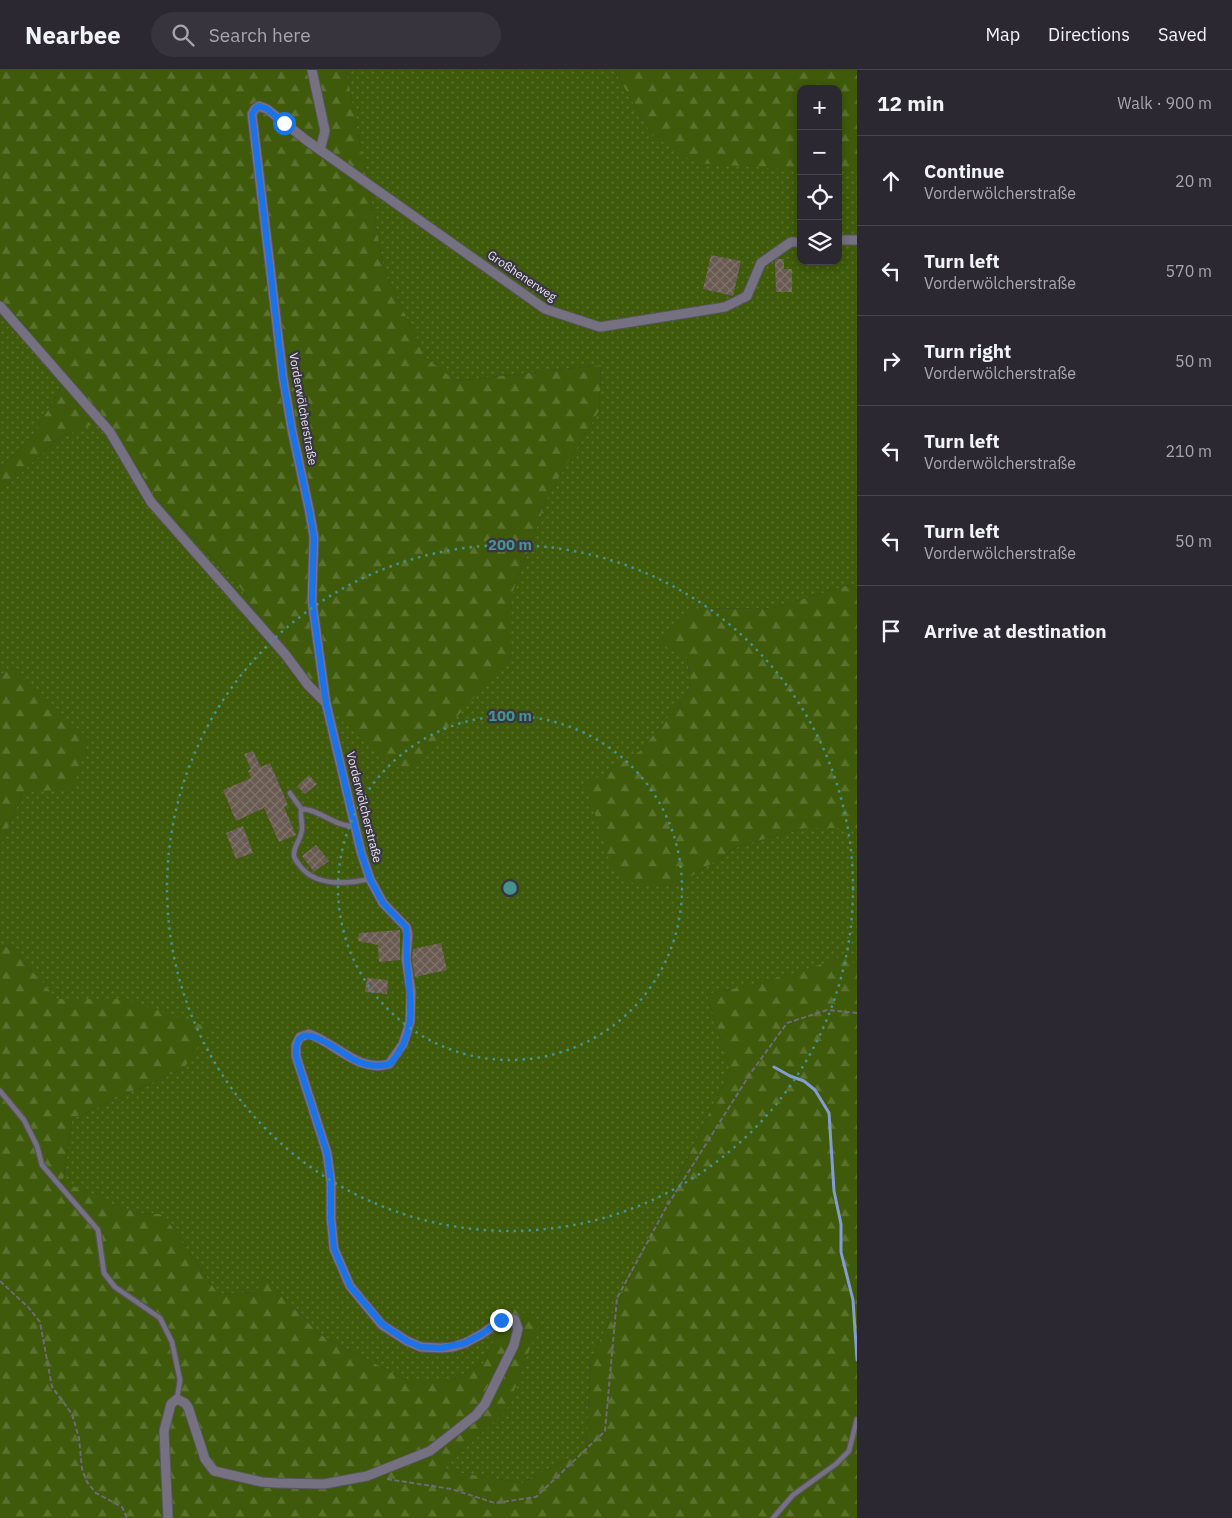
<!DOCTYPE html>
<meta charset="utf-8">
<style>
:root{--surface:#2c2832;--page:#38343e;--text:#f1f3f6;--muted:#a6a6ac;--line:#48444d}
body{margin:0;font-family:"IBM Plex Sans",sans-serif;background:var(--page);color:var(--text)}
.controls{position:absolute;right:15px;top:15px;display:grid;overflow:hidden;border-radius:10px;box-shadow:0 2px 8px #0003}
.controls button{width:45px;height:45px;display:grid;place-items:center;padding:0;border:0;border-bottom:1px solid var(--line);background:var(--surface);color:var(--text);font:25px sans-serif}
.stop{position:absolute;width:15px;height:15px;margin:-11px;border:4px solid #1a73e8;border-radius:50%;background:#fff}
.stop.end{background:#1a73e8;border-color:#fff;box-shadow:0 1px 5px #0008}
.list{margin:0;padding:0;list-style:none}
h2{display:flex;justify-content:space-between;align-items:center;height:65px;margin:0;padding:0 20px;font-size:21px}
h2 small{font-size:16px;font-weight:400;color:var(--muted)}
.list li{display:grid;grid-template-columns:32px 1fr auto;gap:15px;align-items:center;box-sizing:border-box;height:90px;padding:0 20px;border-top:1px solid var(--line)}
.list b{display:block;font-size:19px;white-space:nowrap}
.list p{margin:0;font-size:16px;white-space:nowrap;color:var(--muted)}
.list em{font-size:16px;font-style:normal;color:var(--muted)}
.icon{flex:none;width:28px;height:28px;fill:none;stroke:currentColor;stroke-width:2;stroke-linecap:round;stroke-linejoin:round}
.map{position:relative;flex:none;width:857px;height:1448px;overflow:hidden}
header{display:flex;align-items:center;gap:30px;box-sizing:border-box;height:70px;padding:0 25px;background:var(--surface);border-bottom:1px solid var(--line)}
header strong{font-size:24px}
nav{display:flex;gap:28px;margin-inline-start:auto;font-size:18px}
.search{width:350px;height:45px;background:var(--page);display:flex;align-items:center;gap:12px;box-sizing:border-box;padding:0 18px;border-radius:28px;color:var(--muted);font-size:19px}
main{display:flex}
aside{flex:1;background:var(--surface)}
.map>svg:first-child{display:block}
</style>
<header>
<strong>Nearbee</strong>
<div class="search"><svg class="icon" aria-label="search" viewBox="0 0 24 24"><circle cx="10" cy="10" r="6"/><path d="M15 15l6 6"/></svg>Search here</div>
<nav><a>Map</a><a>Directions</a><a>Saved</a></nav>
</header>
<main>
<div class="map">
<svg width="857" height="1448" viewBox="0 0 857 1448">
<defs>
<pattern id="grass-dots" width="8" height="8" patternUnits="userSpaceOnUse" patternTransform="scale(1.25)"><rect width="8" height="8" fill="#3e5a0a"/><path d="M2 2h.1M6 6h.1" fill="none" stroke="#5a722e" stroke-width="1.8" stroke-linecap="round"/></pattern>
<pattern id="forest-firs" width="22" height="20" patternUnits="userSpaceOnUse" patternTransform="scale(1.25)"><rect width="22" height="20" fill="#3e5a0a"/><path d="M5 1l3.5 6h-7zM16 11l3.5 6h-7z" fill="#5a722e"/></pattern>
<pattern id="building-cross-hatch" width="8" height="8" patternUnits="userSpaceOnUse" patternTransform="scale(1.25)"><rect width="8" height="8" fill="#695b51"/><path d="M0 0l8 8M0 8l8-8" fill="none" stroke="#7e726a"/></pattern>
</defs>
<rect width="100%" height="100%" fill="#3a3542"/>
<g fill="url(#grass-dots)">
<path d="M346,0H614L652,65L788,99L801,100V191H838V101H857V521L849,515L773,538L694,539L687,587L691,620L640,681L587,715L676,816L739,776L806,758H857V897L846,885C801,904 754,915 707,924L730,1000L591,1289L586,1379L522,1413L442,1400L507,1339L510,1233L484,1293L452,1310H406L319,1264L264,1206L257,1222L218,1224L163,1144L137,1143L63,1113L72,1049L184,998L124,929H57L10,876L0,877V776L23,723L13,598L0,605V422L59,368L106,348L159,431L240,517L293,607L511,587V527L548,426L599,341L601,295L456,311L425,287L384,199Z"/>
<polygon points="2,246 65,304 59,322 29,371 0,397 0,247"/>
</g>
<g fill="url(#forest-firs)">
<polygon points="0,0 346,0 384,199 425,287 456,311 601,295 599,341 548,426 511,527 511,586 406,704 293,607 240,517 159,431 106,349 59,368 0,422 0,397 29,371 59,322 65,304 2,246 0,247"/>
<polygon points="614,0 857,0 857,101 838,101 838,19 801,19 801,100 695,93 652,65"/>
<polygon points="849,515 857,521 857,758 806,758 739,776 676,816 633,813 612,799 586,715 640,681 691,620 687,587 658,575 694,539 773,538"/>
<polygon points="12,598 89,669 72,718 23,723 0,776 0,605"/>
<path d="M10,876L57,929H124L211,958L184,998L72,1049L63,1112L137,1143L163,1144L218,1224L256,1222L264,1206L319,1264L406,1310H452L484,1293L510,1233L539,1255L507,1339L443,1400L522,1413L586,1379L591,1289L730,1000L707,924C754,915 801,903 846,885L857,897V1448H0V877Z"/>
</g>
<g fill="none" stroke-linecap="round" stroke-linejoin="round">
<polyline stroke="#859cd3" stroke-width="3" points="774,997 790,1006 804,1011 815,1020 829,1043 834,1121 841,1154 841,1182 853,1230 857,1290"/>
</g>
<g fill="url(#building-cross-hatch)">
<polygon points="711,185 741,191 733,226 703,219"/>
<polygon points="777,189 784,189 784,199 792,199 792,222 776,222 775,191"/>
<polygon points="253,681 261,697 270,693 288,735 284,737 296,765 279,772 264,738 236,751 223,720 251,708 248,701 251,699 244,684"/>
<polygon points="309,705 317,714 305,724 297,716"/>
<polygon points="243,756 253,783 236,789 226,763"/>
<polygon points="316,775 329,791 314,802 302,786"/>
<polygon points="400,860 400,890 379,892 378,875 358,871 359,863"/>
<polygon points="441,873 447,900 415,907 412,888 413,879"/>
<polygon points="367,908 388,910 387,924 365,922"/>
</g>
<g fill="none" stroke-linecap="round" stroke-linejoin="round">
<g stroke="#59545f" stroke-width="7">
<g id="service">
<polyline points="290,723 302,740"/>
<path d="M355,756C335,757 322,741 304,739L301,741C300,749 304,756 301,764C299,772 293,778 294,786C295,790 298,793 300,796C316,817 347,814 370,809"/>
<polyline points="0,1021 24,1050 37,1076 42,1095 98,1160 104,1203 115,1217 160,1248 172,1272 180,1310 177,1329"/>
<polyline points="773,1448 793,1425 836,1394 849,1381 857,1349"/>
</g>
</g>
<g stroke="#59545f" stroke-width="11">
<g id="minor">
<polyline points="312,0 325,61 320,80"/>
<polyline points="838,170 857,170"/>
<polyline points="0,236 110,362 151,432 285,584 308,615 326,633"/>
<path d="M168,1448L164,1361L171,1334L177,1329L185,1333L188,1337L205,1389L214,1401L262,1412L277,1413L324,1414L367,1406L430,1381L476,1345L485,1334L514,1275L518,1259L515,1250L510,1248L501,1250L482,1264L465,1273L453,1277L441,1278L421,1277L407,1271L382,1255L350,1216L334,1179L331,1149V1112L327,1083L296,986V975L300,967L309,964C336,973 358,1003 389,994L403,974L410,952L411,922L406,888L408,864L406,857L383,833L370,809L361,782L326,633L312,531L314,467L309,439L292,360L283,307L252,44L255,39L259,36L267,39L306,70L545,239L600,257L725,237L747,226L761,193L791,172H801"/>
</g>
</g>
<g stroke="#6e6a76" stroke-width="2" stroke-dasharray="5 2.5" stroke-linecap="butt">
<polyline points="0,1211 29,1238 40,1252 52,1317 72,1344 79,1368 82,1399 87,1412 96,1423 122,1437 127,1448"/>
<polyline points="387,1409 451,1419 495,1433 536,1427 605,1361 617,1228 667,1136 750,1004 787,953 827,940 857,943"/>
</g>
<use href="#service" stroke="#767180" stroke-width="4.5"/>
<use href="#minor" stroke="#767180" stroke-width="9"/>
</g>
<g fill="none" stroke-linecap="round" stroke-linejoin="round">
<path stroke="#1a73e8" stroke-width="6" d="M284,53L267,39L259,36L255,39L252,44L283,308L292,360L309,439L314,467L312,531L326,633L361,782L370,809L383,833L406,857C408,868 406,878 407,889C409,928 420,960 390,994C379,997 369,996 359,992C341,985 294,940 296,986L327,1083L331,1112V1149L334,1179L350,1216L382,1254L407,1271L421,1277L441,1278L465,1273L482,1264L501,1250"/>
</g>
<g fill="none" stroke="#45928e" stroke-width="2.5" stroke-dasharray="2.5 5">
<circle cx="510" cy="818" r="172"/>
<circle cx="510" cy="818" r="343"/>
</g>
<g text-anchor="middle" stroke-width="4.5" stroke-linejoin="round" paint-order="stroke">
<g font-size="12" fill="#e8e5ee" stroke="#3a3542">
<text transform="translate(522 206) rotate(34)" y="4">Großhenerweg</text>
<text transform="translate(303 339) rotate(80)" y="4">Vorderwölcherstraße</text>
<text transform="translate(364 737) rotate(76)" y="4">Vorderwölcherstraße</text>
</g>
</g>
<circle cx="510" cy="818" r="8" fill="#45928e" stroke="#3a3542" stroke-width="2.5"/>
<g font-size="15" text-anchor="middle" font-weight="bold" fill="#45928e" stroke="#3a3542" stroke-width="4.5" stroke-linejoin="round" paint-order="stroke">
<text x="510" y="480">200 m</text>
<text x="510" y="651">100 m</text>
</g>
</svg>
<div class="controls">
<button>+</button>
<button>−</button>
<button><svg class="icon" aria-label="locate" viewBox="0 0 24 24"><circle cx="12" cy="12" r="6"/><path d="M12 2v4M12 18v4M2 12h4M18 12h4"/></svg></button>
<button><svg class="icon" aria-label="layers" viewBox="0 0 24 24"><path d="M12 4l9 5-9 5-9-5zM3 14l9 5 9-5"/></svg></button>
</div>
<div class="stop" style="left:284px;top:53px"></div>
<div class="stop end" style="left:501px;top:1250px"></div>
</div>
<aside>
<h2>12 min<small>Walk · 900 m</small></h2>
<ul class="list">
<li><svg class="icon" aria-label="ahead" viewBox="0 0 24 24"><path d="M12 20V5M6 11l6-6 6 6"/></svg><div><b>Continue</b><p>Vorderwölcherstraße</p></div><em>20 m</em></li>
<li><svg class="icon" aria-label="left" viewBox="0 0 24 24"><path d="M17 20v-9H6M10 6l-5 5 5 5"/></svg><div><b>Turn left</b><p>Vorderwölcherstraße</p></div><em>570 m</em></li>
<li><svg class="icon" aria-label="right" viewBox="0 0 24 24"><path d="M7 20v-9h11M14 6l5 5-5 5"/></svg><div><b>Turn right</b><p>Vorderwölcherstraße</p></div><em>50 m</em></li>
<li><svg class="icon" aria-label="left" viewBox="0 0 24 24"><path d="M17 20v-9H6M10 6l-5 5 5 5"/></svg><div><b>Turn left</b><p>Vorderwölcherstraße</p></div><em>210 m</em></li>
<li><svg class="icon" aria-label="left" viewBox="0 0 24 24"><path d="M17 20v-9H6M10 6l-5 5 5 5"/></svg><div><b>Turn left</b><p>Vorderwölcherstraße</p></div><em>50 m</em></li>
<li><svg class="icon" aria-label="arrive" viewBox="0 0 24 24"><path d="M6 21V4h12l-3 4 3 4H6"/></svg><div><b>Arrive at destination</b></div></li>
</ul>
</aside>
</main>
